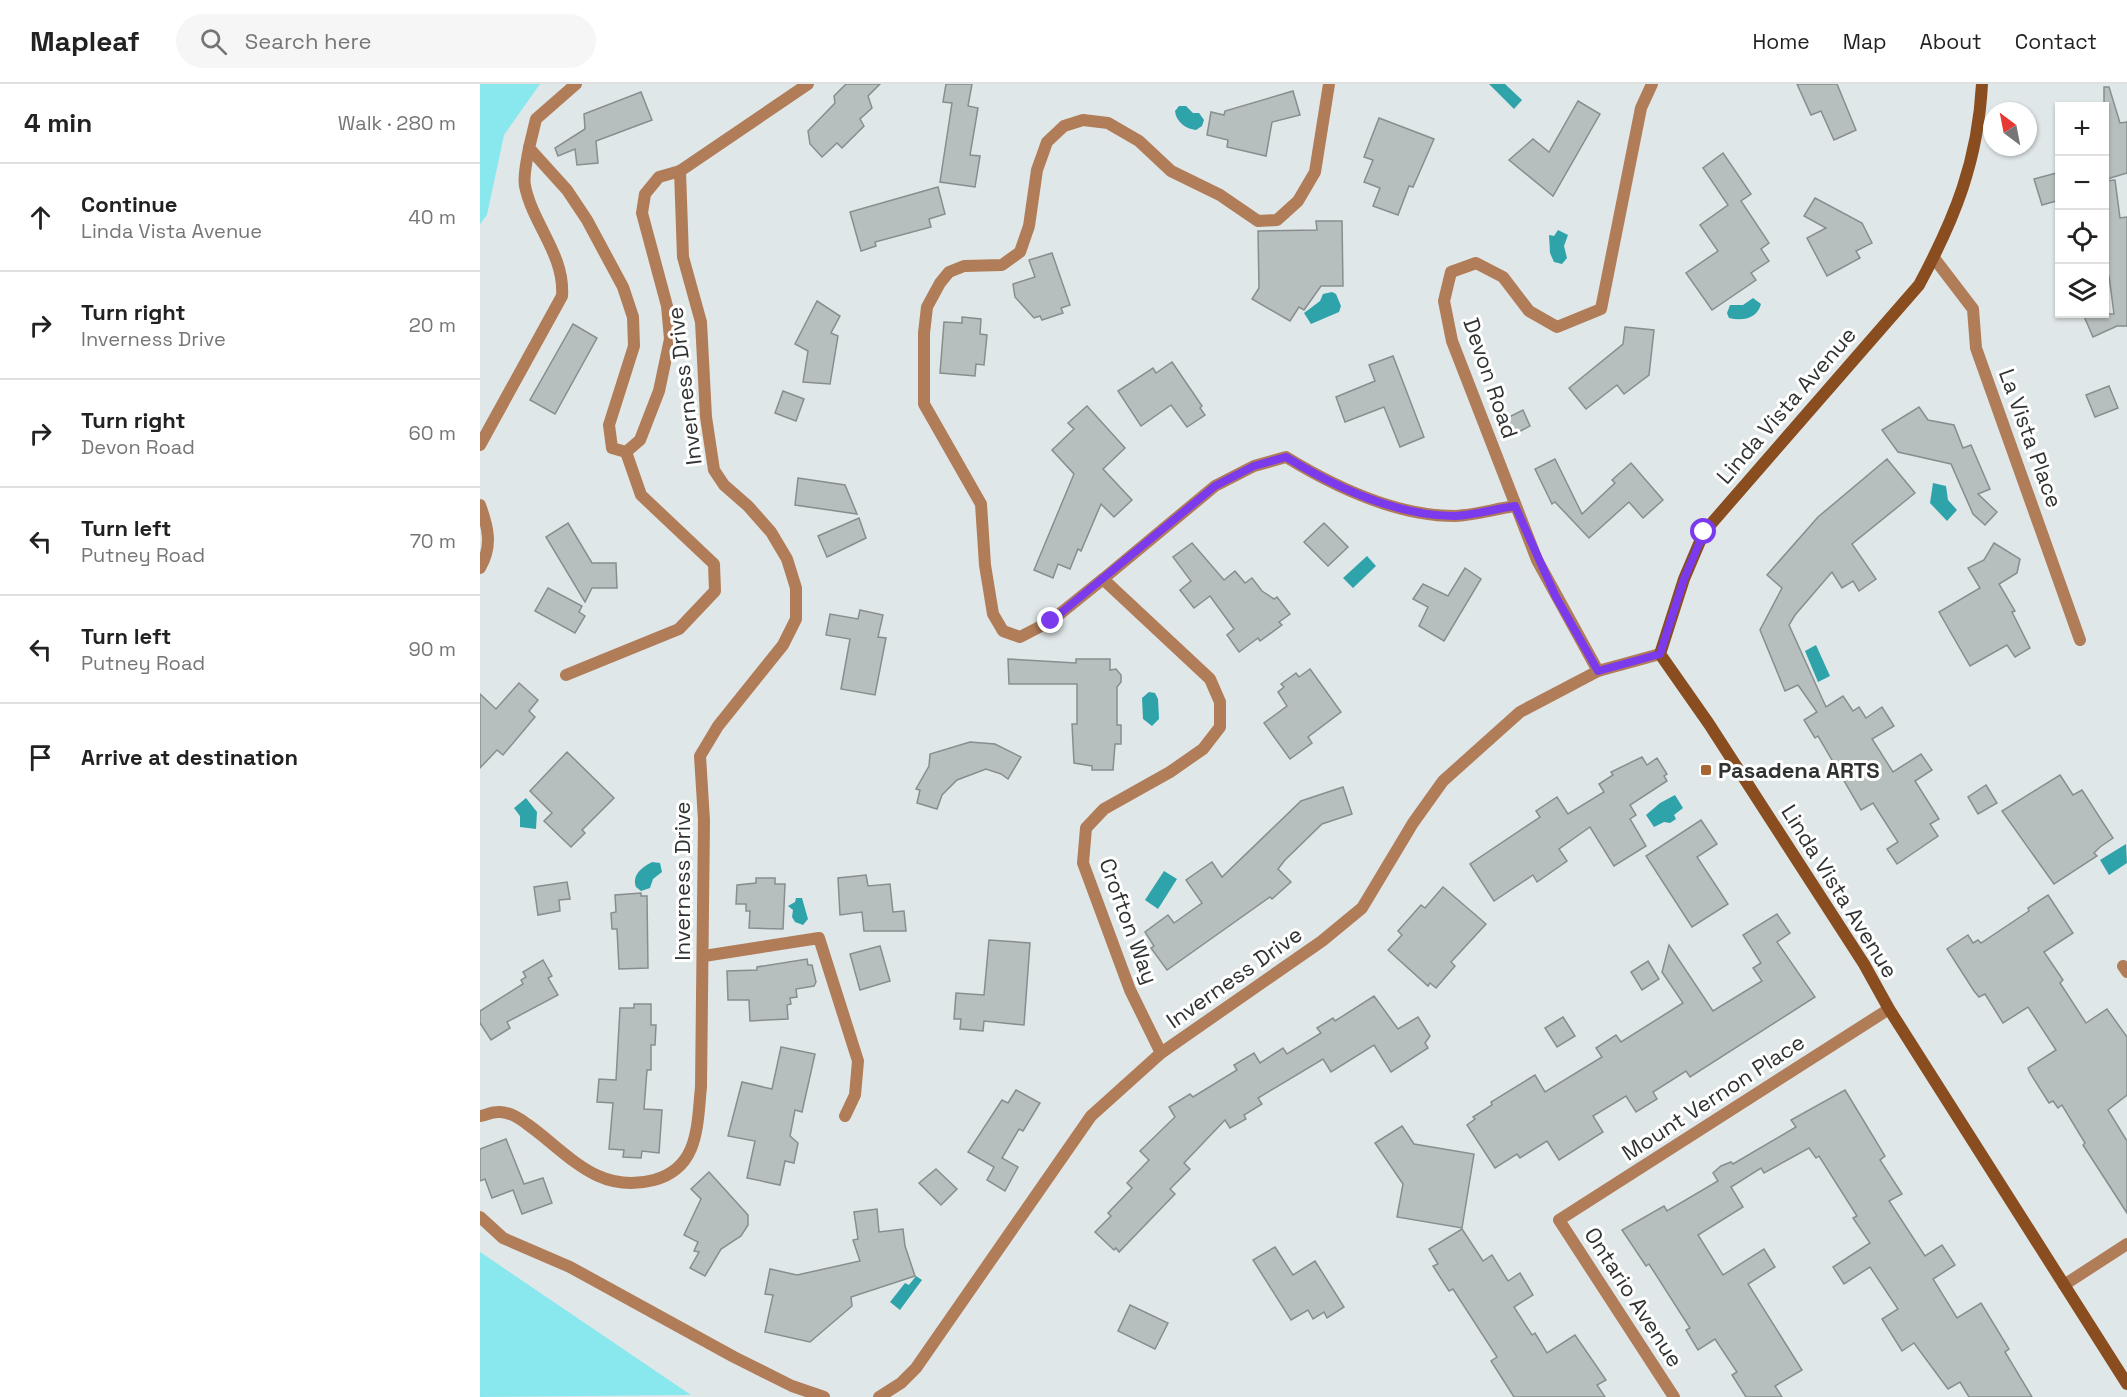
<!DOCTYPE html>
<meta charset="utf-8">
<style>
:root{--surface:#fff;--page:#f6f6f6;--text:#222;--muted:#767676;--line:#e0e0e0}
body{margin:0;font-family:"Space Grotesk",sans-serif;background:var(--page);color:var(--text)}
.controls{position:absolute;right:18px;top:18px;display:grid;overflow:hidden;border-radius:0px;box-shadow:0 2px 4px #0004}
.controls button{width:54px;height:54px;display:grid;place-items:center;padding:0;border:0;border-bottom:2px solid var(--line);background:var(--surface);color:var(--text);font:30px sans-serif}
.compass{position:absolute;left:1503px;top:18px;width:54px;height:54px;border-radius:50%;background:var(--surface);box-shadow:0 2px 4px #0004;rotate:328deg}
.stop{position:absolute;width:18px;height:18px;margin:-14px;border:4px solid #7c3aed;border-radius:50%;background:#fff}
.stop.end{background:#7c3aed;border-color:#fff;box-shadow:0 2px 6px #0008}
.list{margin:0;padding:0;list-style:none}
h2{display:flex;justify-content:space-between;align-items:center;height:78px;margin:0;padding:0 24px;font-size:26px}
h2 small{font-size:20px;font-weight:400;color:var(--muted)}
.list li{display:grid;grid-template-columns:39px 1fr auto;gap:18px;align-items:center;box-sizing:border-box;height:108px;padding:0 24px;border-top:2px solid var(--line)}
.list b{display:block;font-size:22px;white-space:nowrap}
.list p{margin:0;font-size:20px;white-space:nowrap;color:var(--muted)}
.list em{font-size:20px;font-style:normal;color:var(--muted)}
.icon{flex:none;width:33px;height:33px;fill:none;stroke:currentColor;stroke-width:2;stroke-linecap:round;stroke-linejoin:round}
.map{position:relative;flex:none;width:1647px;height:1313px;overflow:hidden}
header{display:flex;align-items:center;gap:36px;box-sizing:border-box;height:84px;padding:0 30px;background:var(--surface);border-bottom:2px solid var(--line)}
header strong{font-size:28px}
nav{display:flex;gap:33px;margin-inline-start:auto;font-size:21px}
.search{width:420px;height:54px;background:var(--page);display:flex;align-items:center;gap:15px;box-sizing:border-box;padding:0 21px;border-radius:33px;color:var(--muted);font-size:22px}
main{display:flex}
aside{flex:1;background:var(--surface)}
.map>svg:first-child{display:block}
</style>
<header>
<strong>Mapleaf</strong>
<div class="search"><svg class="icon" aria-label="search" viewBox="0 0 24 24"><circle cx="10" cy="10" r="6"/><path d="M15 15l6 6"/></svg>Search here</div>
<nav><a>Home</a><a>Map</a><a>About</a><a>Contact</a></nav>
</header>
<main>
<aside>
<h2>4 min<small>Walk · 280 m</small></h2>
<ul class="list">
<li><svg class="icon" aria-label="ahead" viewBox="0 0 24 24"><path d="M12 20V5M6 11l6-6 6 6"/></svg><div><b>Continue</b><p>Linda Vista Avenue</p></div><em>40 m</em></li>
<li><svg class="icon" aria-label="right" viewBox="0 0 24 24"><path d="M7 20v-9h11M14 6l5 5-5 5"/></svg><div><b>Turn right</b><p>Inverness Drive</p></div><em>20 m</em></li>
<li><svg class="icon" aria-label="right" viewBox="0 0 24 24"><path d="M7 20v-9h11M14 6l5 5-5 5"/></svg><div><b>Turn right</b><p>Devon Road</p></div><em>60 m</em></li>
<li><svg class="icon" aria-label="left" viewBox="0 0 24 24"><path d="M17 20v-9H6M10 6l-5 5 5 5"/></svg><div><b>Turn left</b><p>Putney Road</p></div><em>70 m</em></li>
<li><svg class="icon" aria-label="left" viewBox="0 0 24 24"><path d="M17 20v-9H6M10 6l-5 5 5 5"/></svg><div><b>Turn left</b><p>Putney Road</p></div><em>90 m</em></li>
<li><svg class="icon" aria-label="arrive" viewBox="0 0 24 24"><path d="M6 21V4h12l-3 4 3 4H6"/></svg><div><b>Arrive at destination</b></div></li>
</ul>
</aside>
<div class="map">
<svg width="1647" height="1313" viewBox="0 0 1647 1313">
<rect width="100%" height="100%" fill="#e0e7e8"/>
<g fill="#89e8ee">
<polygon points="0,0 60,0 24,51 7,131 0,140"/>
<polygon points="0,1168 211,1311 0,1313"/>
</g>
<g fill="#2ea3aa">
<polygon points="1009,0 1025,0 1042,16 1034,25"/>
<path d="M699,22H706L713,29H719L724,36L722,42L716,46C706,45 696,38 695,27Z"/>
<polygon points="1078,146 1088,151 1084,162 1087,174 1082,180 1074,178 1070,169 1069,151 1074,152"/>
<polygon points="852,208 856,210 861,222 859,228 831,240 824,229 840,217 843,210"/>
<path d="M1273,214L1281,220C1277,235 1263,237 1249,234L1247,229L1250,221H1263Z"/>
<polygon points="1453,399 1466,402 1468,416 1477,426 1467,437 1450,419"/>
<polygon points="887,472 896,482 873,504 863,494"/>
<polygon points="1336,561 1350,592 1338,598 1325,567"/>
<polygon points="669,608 675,609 678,615 679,635 672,642 663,635 662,614"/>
<polygon points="1195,711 1203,724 1194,731 1196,735 1190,739 1184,738 1174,743 1166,731 1180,719"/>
<polygon points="46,714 57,728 56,745 40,743 40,732 34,724"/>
<polygon points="1646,760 1647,779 1629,791 1620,776"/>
<path d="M172,778L180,779L182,788L173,795L170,804L161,807L156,803C152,791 161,784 172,778Z"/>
<polygon points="684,787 697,795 678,825 665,816"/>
<polygon points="316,814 322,814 328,835 323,841 315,838 312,833 313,826 308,822 315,818"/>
<polygon points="436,1192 442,1196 420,1226 410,1218 425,1199 429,1201"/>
</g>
<g fill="#b7bebe" stroke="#878e8e" stroke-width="1.5">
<polygon points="366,0 400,0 388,12 392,24 380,35 384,42 362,64 357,59 342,73 330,60 328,47 355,19 354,12"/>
<polygon points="466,0 492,0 488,22 498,24 490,71 500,72 495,103 460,98 472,19 463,18"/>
<polygon points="1317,0 1357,0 1376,46 1354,56 1341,27 1331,31"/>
<polygon points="1624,3 1629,3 1640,39 1647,38 1647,89 1624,96"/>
<polygon points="813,7 820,31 792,38 786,72 747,63 748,56 727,51 731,28 744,31 745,27"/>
<polygon points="161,8 172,36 116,57 118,79 97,81 95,65 78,72 75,64 105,45 104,30"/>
<polygon points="1098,17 1120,30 1073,112 1029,76 1053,55 1069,68"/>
<polygon points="899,34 954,55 933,103 929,102 918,131 893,122 900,104 884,98 893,76 884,73"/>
<polygon points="1243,69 1271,110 1261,117 1289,159 1281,165 1289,177 1271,189 1276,196 1232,226 1206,189 1238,167 1220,141 1248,121 1223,84"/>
<polygon points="1580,88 1580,116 1562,121 1554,95"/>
<polygon points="1635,96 1640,134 1647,133 1647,242 1637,242 1613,253 1603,230 1634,230 1629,192 1624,186 1624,97"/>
<polygon points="458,103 465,130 449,135 451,143 395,158 396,162 381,167 370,128"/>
<polygon points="1335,114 1382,139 1392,159 1376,167 1380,174 1347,192 1327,154 1346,144 1324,132"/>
<polygon points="836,137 862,137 863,202 841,202 824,226 819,223 810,237 772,215 779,204 778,147 837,146"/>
<polygon points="572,169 590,221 581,224 583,229 562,236 560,232 554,234 535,213 533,200 555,193 549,176"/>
<polygon points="337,217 360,232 351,249 358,252 350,300 323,298 328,267 315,260"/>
<polygon points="482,233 501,235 500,250 507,251 504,281 496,280 495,292 460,289 464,238 482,239"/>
<polygon points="93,240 117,254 75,330 50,316"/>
<polygon points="1145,243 1174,246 1169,291 1144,310 1137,301 1106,325 1089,304 1143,260"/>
<polygon points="913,272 944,353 920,363 904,323 865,338 856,313 895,297 889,281"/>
<polygon points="692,278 722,322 720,324 725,331 707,343 691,321 661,342 638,307 673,284 676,289"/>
<polygon points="1629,302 1638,324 1615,333 1606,311"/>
<polygon points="303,307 324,315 316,337 295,329"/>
<polygon points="607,322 645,364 623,385 652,416 634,433 621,420 601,467 598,465 590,485 578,480 573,494 554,486 594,390 572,366 594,345 588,339"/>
<polygon points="1439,323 1448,336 1474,341 1483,364 1491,361 1510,405 1498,410 1517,428 1505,441 1493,430 1471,380 1418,368 1402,346"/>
<polygon points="1043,326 1050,342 1033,351 1025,335"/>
<polygon points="1075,375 1102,430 1135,399 1132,396 1151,379 1183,416 1163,434 1149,418 1109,454 1075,418 1072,420 1055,385"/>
<polygon points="1407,375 1435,409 1372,460 1396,495 1379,507 1373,497 1362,504 1352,488 1315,531 1309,541 1346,623 1363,612 1373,627 1379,623 1386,634 1402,623 1414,642 1392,655 1413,688 1441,670 1452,686 1435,697 1459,735 1450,740 1458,752 1417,780 1407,765 1418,758 1393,719 1381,726 1338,652 1335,654 1324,636 1337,628 1318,601 1305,607 1280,546 1302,504 1287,491 1338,433"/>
<polygon points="318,394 365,401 377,430 315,421"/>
<polygon points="379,434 386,454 347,473 338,452"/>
<polygon points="88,439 112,479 136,479 137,504 112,504 105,518 66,453"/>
<polygon points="844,439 868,463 848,482 824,458"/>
<polygon points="712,459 744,496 755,487 765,499 772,494 782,507 794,515 797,513 810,530 799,538 802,541 780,557 778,554 759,568 747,551 754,545 730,512 714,524 700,506 711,497 693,473"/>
<polygon points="1514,459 1540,475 1537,489 1519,500 1535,527 1532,528 1550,564 1535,573 1527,561 1490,582 1459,528 1500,504 1488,484 1504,476"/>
<polygon points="985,484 1001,495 964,557 939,542 948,523 933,515 943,500 968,512"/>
<polygon points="68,504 102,522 99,528 105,532 95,549 55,527"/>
<polygon points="380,526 403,531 398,553 406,554 395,611 361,605 370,555 346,551 350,530 378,535"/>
<polygon points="528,575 596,579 596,575 630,575 630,586 636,585 641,591 641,598 637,603 637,641 641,641 641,660 635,660 633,686 612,686 612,682 594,679 592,640 597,640 597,600 529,600"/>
<polygon points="830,585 861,628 828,653 832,659 810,675 784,639 807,622 798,608 804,603 801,600 816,589 819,593"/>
<polygon points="39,599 58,616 49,627 55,633 23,671 17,666 0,684 0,610 16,625"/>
<polygon points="490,658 515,660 541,673 528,695 521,690 506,685 477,696 462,711 457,725 437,719 440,706 436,705 449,682 450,670"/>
<polygon points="87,668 134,714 102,746 105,749 91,763 64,737 72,729 50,707"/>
<polygon points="1162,673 1167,681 1177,674 1187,690 1184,692 1187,697 1150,721 1156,731 1150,735 1166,762 1134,782 1110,743 1079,765 1087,777 1057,798 1053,791 1014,817 990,780 1060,733 1056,727 1077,713 1088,730 1124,708 1119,700 1133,691 1131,688"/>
<polygon points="1580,691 1593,711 1602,706 1633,754 1620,763 1614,769 1617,772 1574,800 1522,727"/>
<polygon points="1506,701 1517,719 1498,730 1488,713"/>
<polygon points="863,703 872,730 842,740 805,776 798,785 811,798 792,815 790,813 687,886 671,864 674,862 665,848 688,831 694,839 722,819 706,796 732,778 742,793 821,717"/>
<polygon points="1221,736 1237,760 1217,773 1248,820 1212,843 1166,772"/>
<polygon points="386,791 388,802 410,800 413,828 424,827 426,847 384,847 382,828 360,831 358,794"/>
<polygon points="276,794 295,794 295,800 305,800 303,845 269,844 270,827 266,827 266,820 256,820 257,801 276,799"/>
<polygon points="87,798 90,815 79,816 80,827 58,831 54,803"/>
<polygon points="963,803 1006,840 971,878 975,882 956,904 950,899 948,902 908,866 922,851 918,847 941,821 945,824"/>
<polygon points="161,809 161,812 167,812 168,884 139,885 137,845 132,845 131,829 136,828 135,811"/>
<polygon points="1568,811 1593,849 1564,868 1583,896 1580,899 1606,939 1627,925 1647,953 1647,1011 1628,1026 1647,1057 1647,1129 1603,1061 1605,1059 1582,1021 1578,1024 1573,1017 1569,1019 1550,989 1548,984 1576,966 1548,923 1523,939 1505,910 1499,913 1494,907 1467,865 1488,851 1493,859 1498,856 1501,859 1549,827 1548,824"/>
<polygon points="1297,830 1310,849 1297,858 1335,913 1210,993 1206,987 1173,1008 1177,1015 1156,1028 1146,1012 1113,1032 1123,1048 1079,1076 1067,1057 1040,1074 1037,1070 1015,1084 987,1041 995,1035 993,1033 1012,1021 1011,1018 1055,991 1065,1008 1122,973 1116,964 1136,951 1141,958 1203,919 1182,888 1189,861 1233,927 1282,897 1273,884 1281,879 1263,851"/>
<polygon points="509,856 550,859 544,941 504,937 503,947 480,945 481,935 474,935 476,909 504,911"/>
<polygon points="400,862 410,897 380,906 370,870"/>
<polygon points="327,875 328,881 332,881 336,898 334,902 316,905 317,913 310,914 311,920 307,921 308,935 270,937 269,916 248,916 247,887 277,886 277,883"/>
<polygon points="63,876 72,892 68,894 78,911 27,938 30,944 11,956 0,939 0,927 43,900 41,896 46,893 43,888"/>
<polygon points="1168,877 1179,895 1162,906 1151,888"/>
<polygon points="894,912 918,945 938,933 950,952 945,959 948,964 911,988 894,961 851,988 843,975 778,1014 782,1020 764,1031 766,1035 750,1044 745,1036 704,1079 710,1085 690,1105 695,1110 639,1168 636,1164 634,1166 615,1148 631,1132 628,1129 652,1104 647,1099 669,1076 660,1067 695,1033 689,1023 710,1010 713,1013 757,986 754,981 774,969 780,979 803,964 807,970 841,949 837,944 853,934 855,937"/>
<polygon points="154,920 171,920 171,941 176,941 175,961 171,961 171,986 167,986 164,1025 182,1026 179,1069 162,1067 161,1074 143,1073 144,1066 129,1065 133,1019 117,1018 119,995 136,996 140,924 154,924"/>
<polygon points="1083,933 1095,952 1077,963 1065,944"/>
<polygon points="301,963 335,970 322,1028 315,1026 310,1052 318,1059 314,1079 305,1077 300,1101 267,1094 275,1057 248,1052 262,998 292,1005"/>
<polygon points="536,1006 560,1019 543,1047 539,1045 522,1074 538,1083 525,1107 507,1096 514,1083 488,1068 522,1016 528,1019"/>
<polygon points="1365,1006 1405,1072 1400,1076 1422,1110 1409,1117 1445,1172 1462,1161 1475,1181 1453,1195 1477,1234 1501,1219 1529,1265 1525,1268 1552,1313 1489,1313 1480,1298 1468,1305 1434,1259 1422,1267 1402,1235 1418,1225 1390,1183 1364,1200 1353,1183 1390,1159 1373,1134 1377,1132 1339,1072 1336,1074 1329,1064 1284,1089 1281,1084 1251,1103 1263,1123 1218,1151 1243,1191 1284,1165 1295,1183 1268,1200 1322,1286 1295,1302 1302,1313 1266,1313 1252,1291 1257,1288 1235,1255 1218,1266 1206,1246 1210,1244 1169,1180 1166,1182 1142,1146 1184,1122 1187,1127 1238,1097 1233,1089 1241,1082 1251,1078 1253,1080 1316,1043 1311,1036"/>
<polygon points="922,1042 934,1060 994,1070 982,1144 917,1133 923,1100 895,1059"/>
<polygon points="26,1055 44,1100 63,1094 72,1119 42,1130 33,1106 12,1114 5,1095 0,1097 0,1065"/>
<polygon points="456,1085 477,1105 461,1121 439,1099"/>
<polygon points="229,1088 268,1131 268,1141 261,1152 241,1165 225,1192 210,1184 219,1168 214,1167 218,1158 204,1151 221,1115 211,1105"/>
<polygon points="397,1125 399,1148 423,1145 425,1162 435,1192 371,1213 372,1222 330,1258 285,1248 293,1211 285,1210 290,1185 317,1191 380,1177 373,1156 378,1155 374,1128"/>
<polygon points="982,1145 1003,1177 1012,1171 1028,1197 1040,1189 1053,1211 1034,1223 1052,1251 1055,1249 1067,1269 1095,1251 1126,1296 1117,1301 1125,1313 1034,1313 1011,1277 1017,1273 973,1205 969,1207 953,1182 958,1180 949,1165"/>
<polygon points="795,1163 813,1191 835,1177 864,1223 847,1234 844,1228 833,1235 828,1226 811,1236 773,1176"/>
<polygon points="650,1221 688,1239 675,1265 638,1247"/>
</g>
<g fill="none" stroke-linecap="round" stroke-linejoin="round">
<g stroke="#b17c58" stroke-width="12">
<polyline points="86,591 199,545 235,507 234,480 161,411 146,368"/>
<polyline points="1643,882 1647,888"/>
</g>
<g stroke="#b17c58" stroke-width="12">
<polyline points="200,87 328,0"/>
<polyline points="1454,174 1493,225 1496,264 1600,556"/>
<path d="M0,361L82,212C85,171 53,141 45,102C43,91 47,76 49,64"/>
<path d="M0,421C8,443 13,462 0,484"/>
<path d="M623,495L735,402L774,382L806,373C855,403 916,432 975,432C994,431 1015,425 1035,422"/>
<polyline points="1118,587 1057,476 972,257 964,217 971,188 996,179 1023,193 1049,227 1077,243 1121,225 1161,24 1172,0"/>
<polyline points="224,872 339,854 378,977 375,1011 365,1032"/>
<polyline points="681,969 650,906 603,779 606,744 624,725 690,688 723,665 740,643 740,618 730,595 623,495 571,537 540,553 523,547 513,530 505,481 501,420 444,320 444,249 447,223 460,199 469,188 484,182 522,181 540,168 549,142 557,86 567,58 584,42 603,36 628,39 659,57 691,87 740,111 778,137 797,136 818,117 835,88 849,0"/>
<path d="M0,1032C6,1031 12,1028 18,1028C27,1027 39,1034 47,1040C88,1069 117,1111 174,1096C219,1084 217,1042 221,1003L224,736L220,672L238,642L303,561L316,535V504L307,475L291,448L268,422L244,401L234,386L226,333L221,238L203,173L200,87L179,93L165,110L162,129L187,222L190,255L179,307L160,356L146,368L132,364L129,341L154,262L153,233L143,203L107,136L87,106L49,64L56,35L96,0"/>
<polyline points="0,1133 23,1154 90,1183 254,1273 312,1302 344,1313"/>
<polyline points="1584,1201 1647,1160"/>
<polyline points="399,1313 421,1299 436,1284 611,1032 681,969 842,857 882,824 933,739 963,697 1040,628 1118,587 1180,570"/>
<polyline points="1194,1313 1079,1136 1409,925"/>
</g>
<path stroke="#894d1f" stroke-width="12" d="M1502,0C1498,77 1475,134 1439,201L1224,448L1204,495L1180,570L1229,640L1384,880L1409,925L1647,1300"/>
</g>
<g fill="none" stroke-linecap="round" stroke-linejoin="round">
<path stroke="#7c3aed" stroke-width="8" d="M571,537L735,402L774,382L806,373C855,403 916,432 975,432C994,431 1015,425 1035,422L1076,513L1118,587L1180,570L1204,495L1224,448"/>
</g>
<rect fill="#a86534" stroke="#fff" stroke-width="2" x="1220" y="680" width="12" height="12" rx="3"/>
<g text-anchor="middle" stroke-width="6" stroke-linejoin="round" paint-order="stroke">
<g font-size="22" fill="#313333" stroke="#fff">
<text transform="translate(1011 294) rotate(71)" y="8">Devon Road</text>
<text transform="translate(204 302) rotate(-97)" y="8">Inverness Drive</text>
<text transform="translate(1306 321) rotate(-49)" y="8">Linda Vista Avenue</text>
<text transform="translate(1551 354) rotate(70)" y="8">La Vista Place</text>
<text transform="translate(202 797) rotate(-90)" y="8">Inverness Drive</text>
<text transform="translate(1360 807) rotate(58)" y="8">Linda Vista Avenue</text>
<text transform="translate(649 837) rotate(70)" y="8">Crofton Way</text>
<text transform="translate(754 893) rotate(-35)" y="8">Inverness Drive</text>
<text transform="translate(1233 1013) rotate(-33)" y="8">Mount Vernon Place</text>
<text transform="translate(1154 1213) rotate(57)" y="8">Ontario Avenue</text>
</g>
<g font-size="22" font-weight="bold" fill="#313333" stroke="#fff" text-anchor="start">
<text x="1238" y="694">Pasadena ARTS</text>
</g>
</g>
</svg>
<div class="controls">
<button>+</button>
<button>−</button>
<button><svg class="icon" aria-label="locate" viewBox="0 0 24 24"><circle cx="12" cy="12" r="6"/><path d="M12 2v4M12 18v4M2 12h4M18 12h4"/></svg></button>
<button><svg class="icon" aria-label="layers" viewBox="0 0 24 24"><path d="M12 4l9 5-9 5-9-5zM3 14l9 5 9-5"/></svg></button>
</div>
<svg class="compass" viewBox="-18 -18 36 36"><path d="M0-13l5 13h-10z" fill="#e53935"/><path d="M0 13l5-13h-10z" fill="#767676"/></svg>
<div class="stop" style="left:1224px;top:448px"></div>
<div class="stop end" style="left:571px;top:537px"></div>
</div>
</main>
